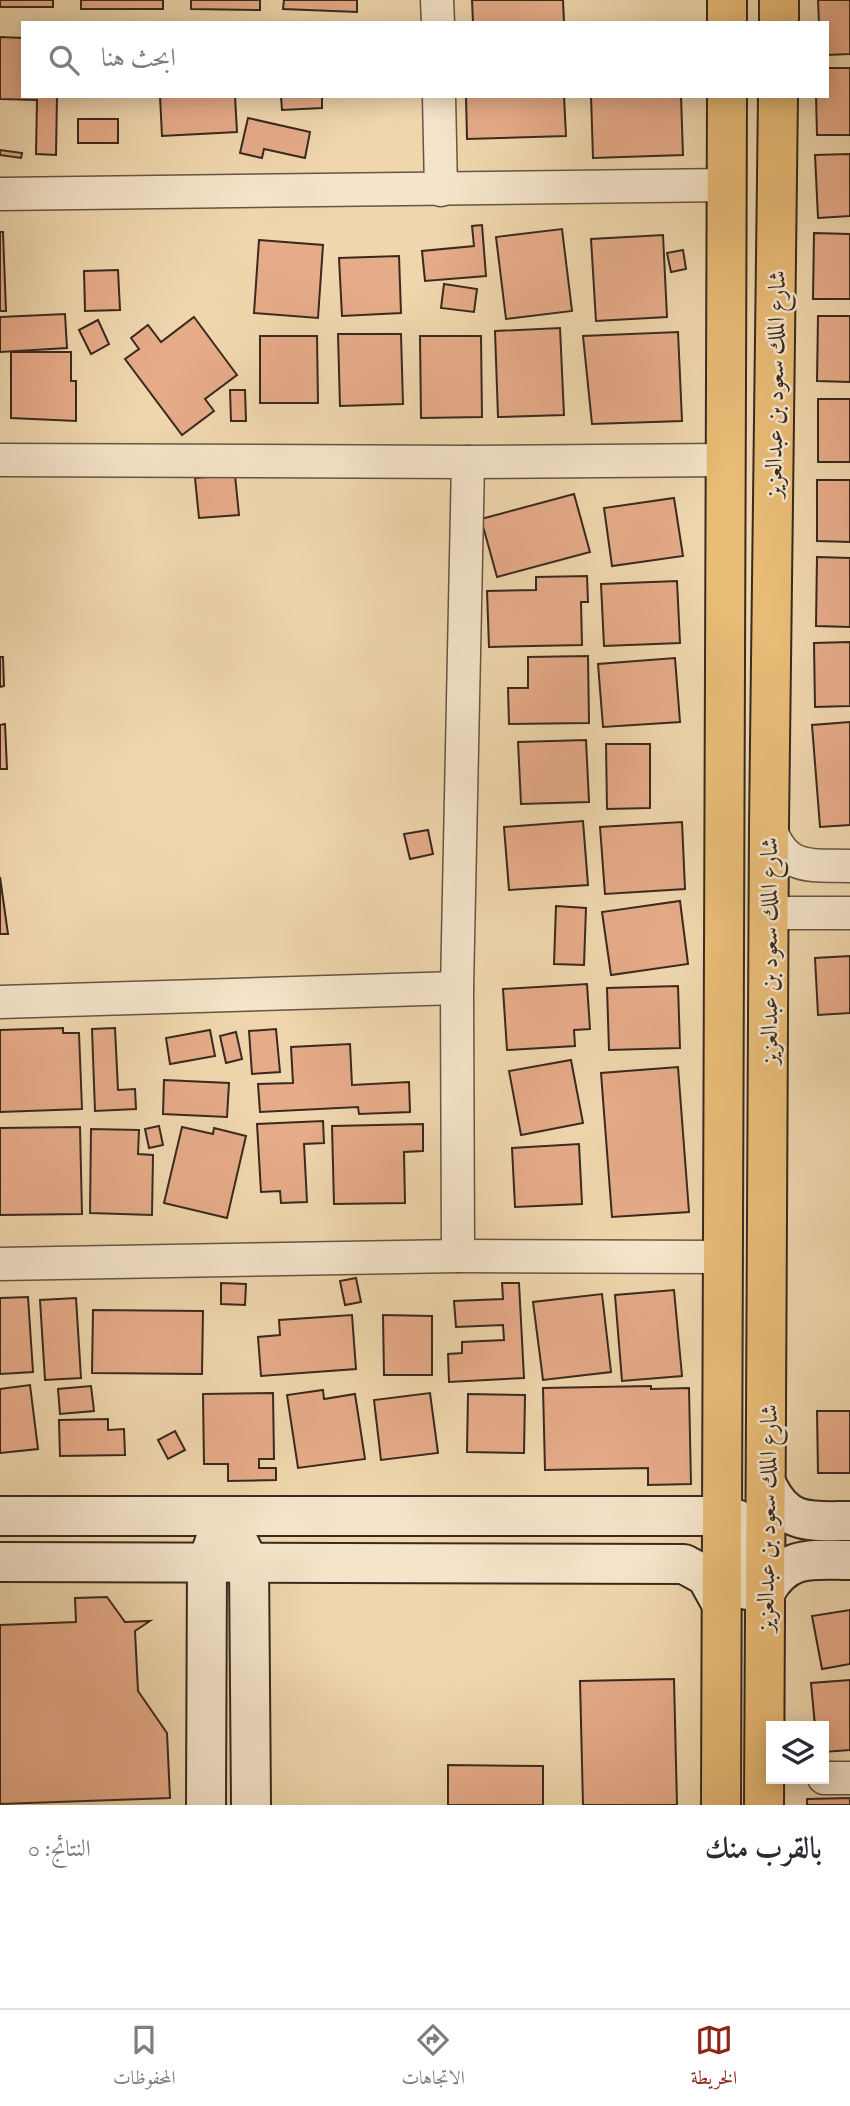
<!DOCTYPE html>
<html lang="ar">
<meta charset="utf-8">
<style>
:root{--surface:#fff;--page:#f2f2f3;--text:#2b2b33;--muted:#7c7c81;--line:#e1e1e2;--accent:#8f2418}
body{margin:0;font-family:"IM FELL Double Pica",Amiri,serif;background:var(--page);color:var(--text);direction:rtl}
.controls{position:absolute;right:21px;bottom:21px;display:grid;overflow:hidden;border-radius:0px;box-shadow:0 4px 18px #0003}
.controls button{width:63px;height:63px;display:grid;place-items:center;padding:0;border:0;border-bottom:2px solid var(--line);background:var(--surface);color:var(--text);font:35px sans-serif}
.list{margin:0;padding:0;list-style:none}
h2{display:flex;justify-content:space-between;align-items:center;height:91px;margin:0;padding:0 28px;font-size:30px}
h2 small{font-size:23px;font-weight:400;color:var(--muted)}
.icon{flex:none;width:38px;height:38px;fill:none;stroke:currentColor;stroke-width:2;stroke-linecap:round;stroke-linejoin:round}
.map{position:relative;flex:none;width:850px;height:1805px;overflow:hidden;direction:ltr}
.search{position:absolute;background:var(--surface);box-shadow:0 4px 18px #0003;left:21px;right:21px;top:21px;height:77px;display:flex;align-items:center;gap:18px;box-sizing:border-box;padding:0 24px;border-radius:0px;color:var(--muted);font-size:26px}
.sheet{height:203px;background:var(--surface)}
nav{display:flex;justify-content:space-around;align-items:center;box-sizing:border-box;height:98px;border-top:2px solid var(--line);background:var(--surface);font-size:19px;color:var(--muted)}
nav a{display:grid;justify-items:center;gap:4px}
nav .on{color:var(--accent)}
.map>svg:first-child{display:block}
</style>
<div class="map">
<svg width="850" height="1805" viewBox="0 0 850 1805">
<rect width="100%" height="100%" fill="#efd6ad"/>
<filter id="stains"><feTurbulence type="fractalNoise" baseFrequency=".00286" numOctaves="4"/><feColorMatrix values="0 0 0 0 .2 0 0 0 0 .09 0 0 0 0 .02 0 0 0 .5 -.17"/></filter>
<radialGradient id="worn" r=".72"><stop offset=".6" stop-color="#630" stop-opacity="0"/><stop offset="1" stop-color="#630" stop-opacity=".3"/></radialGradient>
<g fill="#e6ab89" stroke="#392a1e" stroke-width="2">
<rect x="0" y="0" width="53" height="7"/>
<rect x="81" y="0" width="82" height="9"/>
<polygon points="191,0 260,0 260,10 191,9"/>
<polygon points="284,0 357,0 357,12 283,9"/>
<polygon points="472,0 563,0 564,23 473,23"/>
<polygon points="818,0 850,0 850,54 827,55 827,23 819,23"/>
<polygon points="0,37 23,38 23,96 57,96 56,155 36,154 37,100 0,99"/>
<polygon points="827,68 850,68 850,135 817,135 816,96 827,96"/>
<polygon points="160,96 235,96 237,132 162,136"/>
<polygon points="281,96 322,96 322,108 282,110"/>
<polygon points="466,96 564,96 566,136 467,139"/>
<polygon points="591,96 681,96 683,155 593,158"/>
<polygon points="248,118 310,132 305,158 264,149 262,158 240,153"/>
<rect x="78" y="119" width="40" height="24"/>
<polygon points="0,150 22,153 21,158 0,155"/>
<polygon points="850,154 850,216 818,218 815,155"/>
<polygon points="482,225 486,276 425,281 422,251 474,246 472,226"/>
<polygon points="562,229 572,311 506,319 496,237"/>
<polygon points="0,232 3,232 6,311 0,311"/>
<polygon points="814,233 850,234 850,299 813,299"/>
<polygon points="663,235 667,317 596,321 591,239"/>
<polygon points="259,240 323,245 318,318 254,313"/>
<polygon points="683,250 686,269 671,272 667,253"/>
<polygon points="399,256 401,313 342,316 339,258"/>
<polygon points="118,270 120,310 85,311 84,271"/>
<polygon points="444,284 477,289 474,312 441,308"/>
<polygon points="65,314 67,348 0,352 0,317"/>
<polygon points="818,316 850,316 850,382 817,381"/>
<polygon points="194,317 237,375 205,399 214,411 182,435 125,359 139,349 131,338 148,325 161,342"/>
<polygon points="98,320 109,344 91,354 79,330"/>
<polygon points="560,328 564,415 498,417 495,331"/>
<polygon points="678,332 682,421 592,424 583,336"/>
<polygon points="338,334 401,334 403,404 340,406"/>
<polygon points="260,336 317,336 318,403 260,403"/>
<polygon points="420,336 481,336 482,417 421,418"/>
<polygon points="11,352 71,352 71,381 76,381 76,421 11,418"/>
<polygon points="230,390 245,390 246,421 231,421"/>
<rect x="818" y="399" width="32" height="63"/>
<polygon points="235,475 239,515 199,518 195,478"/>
<polygon points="817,480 850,480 850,542 817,541"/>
<polygon points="574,494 590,552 497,577 481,519"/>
<polygon points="674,498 683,556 612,566 604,508"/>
<polygon points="817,557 850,558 850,627 816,626"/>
<polygon points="587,576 588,602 581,602 582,645 489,647 487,591 536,590 536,577"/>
<polygon points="677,581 680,643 604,646 601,584"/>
<polygon points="850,642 850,706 815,707 814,643"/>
<polygon points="588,656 589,723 509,724 508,688 528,688 528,657"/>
<polygon points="0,657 3,657 4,686 0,687"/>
<polygon points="675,658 680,722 603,727 598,664"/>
<polygon points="850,722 850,825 820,827 812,725"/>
<polygon points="5,724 7,769 0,769 0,725"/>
<polygon points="586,740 589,802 521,804 518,742"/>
<polygon points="606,744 650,744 650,808 607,809"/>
<polygon points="583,821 588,885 509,890 504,827"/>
<polygon points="682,822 685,889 605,894 600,827"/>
<polygon points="428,830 433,854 410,859 404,834"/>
<polygon points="0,877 8,934 0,934"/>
<polygon points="680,901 688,964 611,975 602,912"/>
<polygon points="556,906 586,908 584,965 554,964"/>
<polygon points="850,956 850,1013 818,1015 815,958"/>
<polygon points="587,984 590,1029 574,1030 575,1046 507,1050 503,989"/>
<polygon points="678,986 680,1048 609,1050 607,988"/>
<polygon points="63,1028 63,1033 79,1033 82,1109 0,1112 0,1030"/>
<polygon points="115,1028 118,1090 135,1089 136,1109 95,1111 92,1029"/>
<polygon points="276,1029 280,1072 252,1074 249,1031"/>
<polygon points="210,1030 215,1056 170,1064 166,1038"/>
<polygon points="236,1032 242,1059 226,1063 220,1036"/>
<polygon points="350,1044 352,1085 409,1082 410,1112 359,1114 358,1107 260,1112 258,1084 293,1083 291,1047"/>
<polygon points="571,1060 583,1123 521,1135 509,1071"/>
<polygon points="678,1067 689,1212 612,1217 601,1073"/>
<polygon points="164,1080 229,1083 227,1117 163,1114"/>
<polygon points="323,1121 324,1143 304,1144 307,1202 281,1203 280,1191 261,1192 257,1124"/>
<polygon points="423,1124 423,1151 404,1152 405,1203 334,1204 332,1126"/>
<polygon points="159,1126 163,1145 149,1148 145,1129"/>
<polygon points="80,1127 82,1214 0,1215 0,1128"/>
<polygon points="182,1127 213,1134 214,1128 246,1136 227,1218 164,1203"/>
<polygon points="91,1129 139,1130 138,1154 153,1155 152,1215 90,1213"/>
<polygon points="579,1144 582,1204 515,1207 512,1148"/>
<polygon points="356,1278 361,1302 345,1305 340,1281"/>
<polygon points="221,1283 246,1284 245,1305 221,1304"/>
<polygon points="502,1283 519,1283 524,1378 449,1382 448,1354 462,1353 462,1342 504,1340 503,1325 456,1327 454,1301 503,1299"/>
<polygon points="674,1290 682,1376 622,1381 615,1295"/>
<polygon points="602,1294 611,1372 543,1380 533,1302"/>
<polygon points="28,1297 33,1372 0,1374 0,1298"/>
<polygon points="76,1298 81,1378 45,1380 40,1300"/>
<polygon points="93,1310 203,1311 202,1374 92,1373"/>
<polygon points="352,1315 356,1369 261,1376 258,1337 280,1335 279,1320"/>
<polygon points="383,1315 432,1316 432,1375 384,1375"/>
<polygon points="30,1385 38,1449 0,1453 0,1389"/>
<polygon points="91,1386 94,1411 60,1414 58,1389"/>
<polygon points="651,1386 651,1389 689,1388 691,1484 648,1485 648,1468 545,1470 543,1388"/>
<polygon points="323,1390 324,1399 355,1394 365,1459 298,1468 287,1395"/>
<polygon points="273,1393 274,1459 259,1459 259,1468 276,1468 276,1480 228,1481 228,1464 204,1464 203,1394"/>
<polygon points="430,1393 438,1453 381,1460 374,1400"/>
<polygon points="468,1394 525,1395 524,1453 467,1452"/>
<polygon points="817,1411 850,1411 850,1473 818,1473"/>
<polygon points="108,1419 108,1430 124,1429 125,1455 60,1456 59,1420"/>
<polygon points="175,1431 185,1450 168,1459 158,1440"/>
<polygon points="107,1597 125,1622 150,1621 135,1631 138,1691 167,1733 170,1798 0,1804 0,1625 76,1622 75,1598"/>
<polygon points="850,1610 850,1664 822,1669 812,1616"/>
<polygon points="674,1679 677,1805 583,1805 580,1681"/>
<polygon points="850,1680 850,1750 824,1752 824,1726 815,1726 811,1683"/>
<polygon points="448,1765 543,1766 543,1805 448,1805"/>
<polygon points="850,1798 850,1805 807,1805 807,1799"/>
</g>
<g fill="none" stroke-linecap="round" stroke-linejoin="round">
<g stroke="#665542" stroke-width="35">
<g id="street">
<polyline points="437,0 438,23"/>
<polyline points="439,96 441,190"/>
<polyline points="0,194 727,185"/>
<polyline points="0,460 468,462 725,460"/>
<path d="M769,825C784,871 808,865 850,866"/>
<polyline points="769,913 850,913"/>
<polyline points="0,1002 457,988"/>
<polyline points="458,1256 457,988 468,462"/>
<polyline points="0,1264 458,1256 723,1257"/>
<polyline points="824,1778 850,1778"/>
</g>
</g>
<g stroke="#392a1e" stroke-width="42">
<g id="secondary">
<path d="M768,1487C787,1526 811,1521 850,1521"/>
<polyline points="0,1516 721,1516 736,1519 741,1524 747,1542 747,1590"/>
<polyline points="238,1541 249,1563 251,1805"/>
<polyline points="0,1562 684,1564 706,1576 721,1603"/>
<path d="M766,1591C787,1554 813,1560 850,1560"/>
<polyline points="206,1805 207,1563 216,1538"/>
</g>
</g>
<g stroke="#392a1e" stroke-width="42">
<g id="primary">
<polyline points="727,23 727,0"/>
<polyline points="779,23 779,0"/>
<polyline points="721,1805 727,96"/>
<polyline points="764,1805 769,825 778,96"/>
</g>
</g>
<use href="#street" stroke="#f5e4ca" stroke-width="32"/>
<use href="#secondary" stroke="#f5e4ca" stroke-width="38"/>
<use href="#primary" stroke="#e8bb76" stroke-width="38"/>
</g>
<g text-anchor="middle" stroke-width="5" stroke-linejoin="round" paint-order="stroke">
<g font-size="24" fill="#392a1e" stroke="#f5e4ca">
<text transform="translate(775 384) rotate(-89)" y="8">شارع الملك سعود بن عبدالعزيز</text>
<text transform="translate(769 951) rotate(-90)" y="8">شارع الملك سعود بن عبدالعزيز</text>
<text transform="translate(767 1518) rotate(-89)" y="8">شارع الملك سعود بن عبدالعزيز</text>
</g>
</g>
<rect width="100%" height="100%" filter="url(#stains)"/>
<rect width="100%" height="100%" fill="url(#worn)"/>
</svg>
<div class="controls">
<button><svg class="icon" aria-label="layers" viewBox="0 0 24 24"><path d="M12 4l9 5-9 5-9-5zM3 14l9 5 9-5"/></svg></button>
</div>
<div class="search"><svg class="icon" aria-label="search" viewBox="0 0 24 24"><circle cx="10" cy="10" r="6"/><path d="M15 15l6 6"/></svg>ابحث هنا</div>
</div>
<section class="sheet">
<h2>بالقرب منك<small>النتائج: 0</small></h2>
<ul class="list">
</ul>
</section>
<nav>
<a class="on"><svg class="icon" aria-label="map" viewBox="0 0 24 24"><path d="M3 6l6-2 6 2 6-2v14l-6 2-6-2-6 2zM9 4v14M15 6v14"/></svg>الخريطة</a>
<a><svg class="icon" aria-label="directions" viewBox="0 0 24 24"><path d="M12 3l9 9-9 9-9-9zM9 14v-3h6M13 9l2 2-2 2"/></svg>الاتجاهات</a>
<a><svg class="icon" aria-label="saved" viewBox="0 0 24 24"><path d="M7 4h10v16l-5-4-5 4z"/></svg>المحفوظات</a>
</nav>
